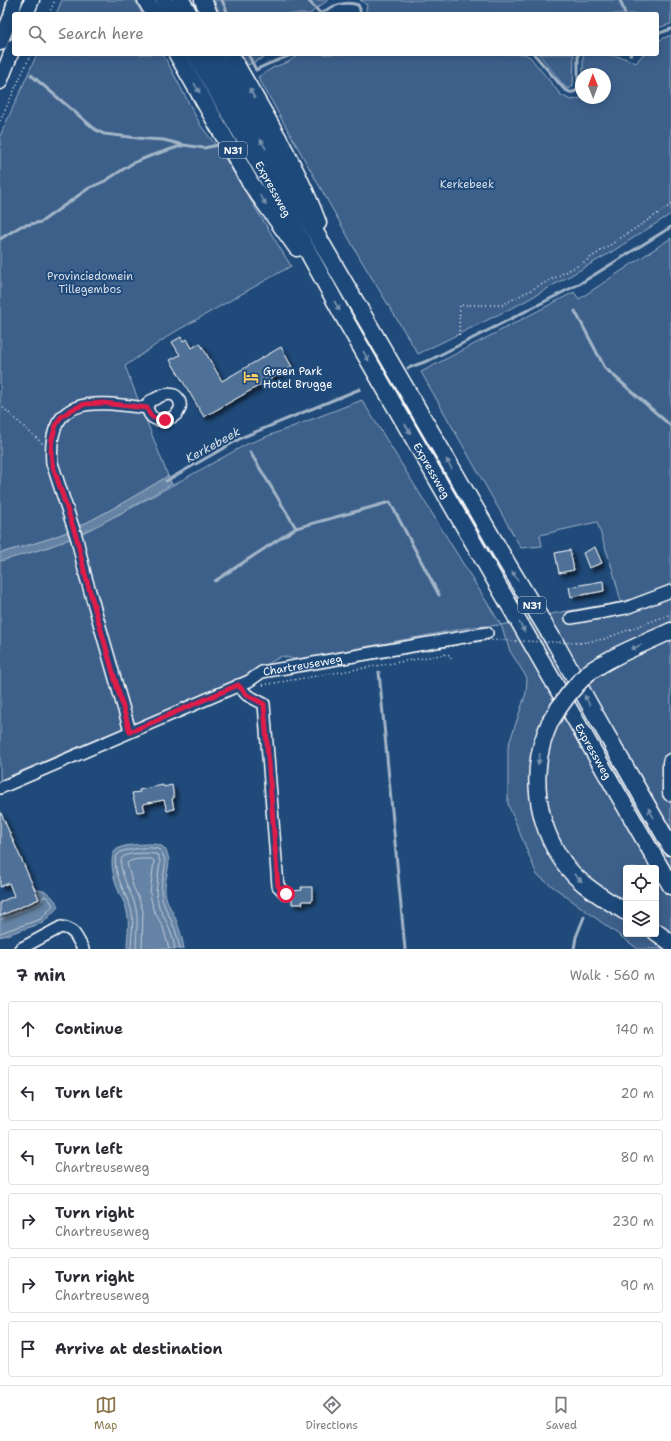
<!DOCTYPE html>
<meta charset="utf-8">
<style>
:root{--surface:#fff;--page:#f7f7f7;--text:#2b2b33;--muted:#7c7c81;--line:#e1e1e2;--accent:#8a764a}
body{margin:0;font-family:"Shantell Sans",sans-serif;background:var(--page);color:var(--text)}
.controls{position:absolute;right:12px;bottom:12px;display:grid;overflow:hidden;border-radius:4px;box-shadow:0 2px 10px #0003}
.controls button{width:36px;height:36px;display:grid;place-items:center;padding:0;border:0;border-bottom:1px solid var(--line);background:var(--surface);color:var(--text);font:20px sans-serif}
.compass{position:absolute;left:575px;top:68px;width:36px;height:36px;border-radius:50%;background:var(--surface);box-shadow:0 2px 10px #0003;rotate:359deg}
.stop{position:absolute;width:12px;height:12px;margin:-9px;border:3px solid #e11d48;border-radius:50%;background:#fff}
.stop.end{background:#e11d48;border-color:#fff;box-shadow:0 1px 4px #0008}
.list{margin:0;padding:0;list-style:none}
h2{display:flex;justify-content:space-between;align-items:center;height:52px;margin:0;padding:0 16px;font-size:17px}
h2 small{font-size:13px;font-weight:400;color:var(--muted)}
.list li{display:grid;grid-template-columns:26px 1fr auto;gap:12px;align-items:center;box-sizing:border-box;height:56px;margin:0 8px 8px;padding:0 8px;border:1px solid var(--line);border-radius:4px}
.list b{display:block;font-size:15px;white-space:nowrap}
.list p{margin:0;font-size:13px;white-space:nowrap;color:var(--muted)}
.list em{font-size:13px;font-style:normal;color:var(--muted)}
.icon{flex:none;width:22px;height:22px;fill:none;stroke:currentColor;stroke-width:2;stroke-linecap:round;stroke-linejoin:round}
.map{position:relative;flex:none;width:671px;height:949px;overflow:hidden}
.search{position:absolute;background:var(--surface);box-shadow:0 2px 10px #0003;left:12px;right:12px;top:12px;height:44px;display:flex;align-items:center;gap:10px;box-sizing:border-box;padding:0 14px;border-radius:4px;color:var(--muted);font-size:15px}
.sheet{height:436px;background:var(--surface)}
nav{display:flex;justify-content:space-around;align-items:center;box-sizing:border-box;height:56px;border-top:1px solid var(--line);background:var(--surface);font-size:11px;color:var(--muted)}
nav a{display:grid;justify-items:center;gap:2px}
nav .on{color:var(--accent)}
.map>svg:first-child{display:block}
</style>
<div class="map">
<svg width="671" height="949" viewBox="0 0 671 949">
<defs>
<filter id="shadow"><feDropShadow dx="3.5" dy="3.5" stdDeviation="2" flood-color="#0009"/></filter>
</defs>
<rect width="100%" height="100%" fill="#1f4a7a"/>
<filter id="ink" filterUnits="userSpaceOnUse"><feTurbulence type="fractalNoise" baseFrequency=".025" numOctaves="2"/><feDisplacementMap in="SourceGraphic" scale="8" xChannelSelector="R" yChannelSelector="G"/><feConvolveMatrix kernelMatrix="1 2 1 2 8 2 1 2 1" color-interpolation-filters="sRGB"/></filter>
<g filter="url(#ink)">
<g fill="#3c618b" stroke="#9eb0c5" fill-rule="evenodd">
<polygon points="62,0 135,0 142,14 56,14"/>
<polygon points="214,0 328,0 313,11 311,14 220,14"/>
<polygon points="360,0 671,0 671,24 657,28 657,14 365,14 367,5"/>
<path d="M671,35V214L610,253L522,303L418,354L361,260L258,77L274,67L288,62L300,54H525L530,57L561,95L571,100L581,98H605V74H583V54C602,54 619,54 636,63L643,54H657V41Z"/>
<path d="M37,54H163L201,126L221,152L291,266L173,333L125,366L168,476C135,496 102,516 67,532C45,541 22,547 0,553V136Z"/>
<polygon points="241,54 271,54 248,65"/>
<polygon points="539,54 574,54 573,86 569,89 564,86"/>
<path d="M671,238V949H638L537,875L508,804V747L526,693L527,678L510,651L501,625L472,627L306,658L293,659L282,656L231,684L99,738L0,780V561L49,547L70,538L124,512L247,444L362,400L501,625L556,613L621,602L613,571L597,522L540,535L542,546L521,548L421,372L574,292L579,299ZM626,868H656V934H626Z"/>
</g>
<g fill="#6583a4" stroke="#a3b5c8">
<path d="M168,476L172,484C138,503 105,523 70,539C47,548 23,555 0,561V553C22,547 45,541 67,532C102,516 135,496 168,476Z"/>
<path d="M145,844C151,844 161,843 165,849C174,863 164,876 165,891C166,903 173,911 177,922C180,931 183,940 184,949H127C127,937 130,924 127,912C126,905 122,899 119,892C115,883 108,860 115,851C121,844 137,845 145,844Z"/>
<path d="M35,890C48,890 51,895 59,906L43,923L0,937V916L39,900Z"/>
</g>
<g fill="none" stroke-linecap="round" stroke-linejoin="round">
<g stroke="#c1cddb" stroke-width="1">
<polyline points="0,920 40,903 44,896 48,898 53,905 41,919 0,933"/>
<path d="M131,949C131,937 134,924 132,912C129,899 108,865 118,854C121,851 126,850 130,850C139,848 151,846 160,850C170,862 162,876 161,889C161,902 167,911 172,922C176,930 178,940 180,949"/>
<path d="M136,949C136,933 140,914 133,899C130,892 117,866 122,858C126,852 148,853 155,854L158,855L160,861L156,892L159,907L168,925L173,939L175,949"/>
<path d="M142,949L143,911L139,899L133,886L127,863C133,858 144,859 152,859L154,861L150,893L153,909L163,927L169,949"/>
</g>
<g stroke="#a3b5c8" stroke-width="3">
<polyline points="222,0 228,14"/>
<polyline points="308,0 321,14"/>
<polyline points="620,0 625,14"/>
<path d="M321,14C330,6 346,0 358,5L360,9V14"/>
<polyline points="657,34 671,29"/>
<path d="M248,54L256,70C268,63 281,60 293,54"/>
<path d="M534,54L564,89C569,92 572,94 577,90L578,87V54"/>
<polyline points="630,54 631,54"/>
<polyline points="31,75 96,130 104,134 147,139 164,140 183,145"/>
<polyline points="0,239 21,226 41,222 89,188 105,181 133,163 150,156 184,145 204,148 218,145"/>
<polyline points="575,311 605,368 671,426"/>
<polyline points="408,368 430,360 581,283 671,227"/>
<polyline points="250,452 296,528"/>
<polyline points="166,481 243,437 360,389"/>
<polyline points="215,581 296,528 390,502 439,595"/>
<polyline points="379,672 405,949"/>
<polyline points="574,949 576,937 584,917"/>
</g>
</g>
<g fill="#507197" stroke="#fff" filter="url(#shadow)">
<polygon points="181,337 183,341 187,339 192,348 200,343 222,381 281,347 292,367 204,417 170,360 180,355 172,342"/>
<polygon points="595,547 602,563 589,568 583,553"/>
<polygon points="570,550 574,570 559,573 555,553"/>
<polygon points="603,581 604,591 571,597 569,587"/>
<polygon points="163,785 164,787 172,785 174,798 172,799 174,809 167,811 164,800 143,804 145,811 137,812 132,793 140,792 139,790"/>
<polygon points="0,811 39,899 0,916 0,902 14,896 9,883 0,887"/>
<polygon points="301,887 312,887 312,901 302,901 303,904 292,904 292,891 302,890"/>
</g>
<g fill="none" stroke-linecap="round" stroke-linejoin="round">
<g stroke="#fff" stroke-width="14">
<g id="minor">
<polyline points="571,618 626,608 671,591"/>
<polyline points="238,685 247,695 264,704 278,886 286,894"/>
<path d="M130,731L85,574L77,539L52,463C46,392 97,402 147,408C148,410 149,414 151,416C160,425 183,417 180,403C177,390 163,394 155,399C153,400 151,400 149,402C148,404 148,406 147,408"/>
<path id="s1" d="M0,788L249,681L262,672L487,633"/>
<path d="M20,949L61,927C74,928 77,938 83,949"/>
</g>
</g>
<g stroke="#fff" stroke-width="17">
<g id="major">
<polyline points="26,14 32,0"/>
<polyline points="0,43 11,16 15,0"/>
<polyline points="0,82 14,46"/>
</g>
</g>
<g stroke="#fff" stroke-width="19">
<g id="highway">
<polyline points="146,0 154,14"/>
<polyline points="164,0 172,14"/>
<polyline points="181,0 189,14"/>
<polyline points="203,0 209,14"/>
<polyline points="177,54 251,184 297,248"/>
<path id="s2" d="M195,54L268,179L347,323L671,886"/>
<polyline points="212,54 507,563 556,644 592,709 671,847"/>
<path d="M230,54C261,109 296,163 318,223"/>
<path d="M588,673C613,655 643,644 671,631"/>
<path d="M550,722C547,729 544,737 542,744C530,789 542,841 574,875C589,890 608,901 626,912"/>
<polyline points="671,762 671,793"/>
<polyline points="656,932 671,943"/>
</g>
</g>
<g stroke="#fff" stroke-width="1.5" stroke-dasharray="1 3" stroke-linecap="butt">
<polyline points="49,14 55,0"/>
<polyline points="0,121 31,54"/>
<polyline points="459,335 460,305 502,305 581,264 671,205"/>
<polyline points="0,405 43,444"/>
<polyline points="580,643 604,639 671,614"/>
<polyline points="263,685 447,654 449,655 452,661"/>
</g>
<use href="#minor" stroke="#1f4a7a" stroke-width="11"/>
<use href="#major" stroke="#1f4a7a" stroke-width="14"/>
<use href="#highway" stroke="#1f4a7a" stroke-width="16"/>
<g stroke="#fff" stroke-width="19" stroke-linecap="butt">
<path id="highway-bridge" d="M550,722C561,703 572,688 588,673"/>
</g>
<polyline stroke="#fff" stroke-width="1.5" stroke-dasharray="1 3" stroke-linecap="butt" points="310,670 489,640 580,643"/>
<use href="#highway-bridge" stroke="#1f4a7a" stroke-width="16"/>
</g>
<defs><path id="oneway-solid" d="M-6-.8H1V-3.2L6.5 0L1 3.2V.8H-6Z"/></defs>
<g fill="#7992af">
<use href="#oneway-solid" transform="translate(197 88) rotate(60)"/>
<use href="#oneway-solid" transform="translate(252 93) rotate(-120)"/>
<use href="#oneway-solid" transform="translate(263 144) rotate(-121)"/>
<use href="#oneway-solid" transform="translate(263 200) rotate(55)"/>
<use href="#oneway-solid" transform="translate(337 306) rotate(61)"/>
<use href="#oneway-solid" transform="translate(366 356) rotate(60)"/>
<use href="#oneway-solid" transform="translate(408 429) rotate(60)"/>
<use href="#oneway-solid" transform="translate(449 464) rotate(-120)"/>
<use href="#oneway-solid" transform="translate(515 576) rotate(-121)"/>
<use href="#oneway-solid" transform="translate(522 627) rotate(60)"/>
<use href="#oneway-solid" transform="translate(636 647) rotate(155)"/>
<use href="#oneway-solid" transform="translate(587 700) rotate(-118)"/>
<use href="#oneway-solid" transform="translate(539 759) rotate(100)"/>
<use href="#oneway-solid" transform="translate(651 813) rotate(-120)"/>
<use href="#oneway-solid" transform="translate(578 878) rotate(44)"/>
</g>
</g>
<g fill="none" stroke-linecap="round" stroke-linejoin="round" filter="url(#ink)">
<path stroke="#e11d48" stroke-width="5" d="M165,420C155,420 150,417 147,408L103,403L85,404L71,410L61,417L56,425L52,439L51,452L52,463L77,539L85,574L130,732L238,685L247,695L264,704L278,886L286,894"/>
</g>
<defs>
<g id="hotel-bare" transform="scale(1.2)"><path d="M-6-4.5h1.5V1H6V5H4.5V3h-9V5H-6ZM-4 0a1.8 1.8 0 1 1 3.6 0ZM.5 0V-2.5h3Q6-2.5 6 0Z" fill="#ffd166" stroke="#1f4a7a" stroke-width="2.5" paint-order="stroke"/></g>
</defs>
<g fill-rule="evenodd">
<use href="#hotel-bare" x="251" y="377"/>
</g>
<g text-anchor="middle" stroke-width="4" stroke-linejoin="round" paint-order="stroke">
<g fill="#1f4a7a" stroke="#bcc9d7" stroke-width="1">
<rect x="219" y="142" width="28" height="16" rx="3"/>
<rect x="518" y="597" width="28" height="16" rx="3"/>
</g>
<g font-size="10" font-weight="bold" fill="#fff">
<text x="233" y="154">N31</text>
<text x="532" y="609">N31</text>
</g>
<g font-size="11" fill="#d8dfe8" stroke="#1f4a7a">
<text x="467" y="188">Kerkebeek</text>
<text x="90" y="280">Provinciedomein<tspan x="90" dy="13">Tillegembos</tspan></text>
</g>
<g font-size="11" fill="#fff" stroke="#1f4a7a">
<text dy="4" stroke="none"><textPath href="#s2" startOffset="156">Expressweg</textPath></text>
<text dy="4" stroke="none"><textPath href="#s2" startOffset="479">Expressweg</textPath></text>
<text dy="4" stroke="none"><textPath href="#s1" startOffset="328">Chartreuseweg</textPath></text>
<text dy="4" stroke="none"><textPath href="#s2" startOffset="803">Expressweg</textPath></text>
</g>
<g font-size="11" fill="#fff" stroke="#1f4a7a" text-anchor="start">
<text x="263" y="375">Green Park<tspan x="263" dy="13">Hotel Brugge</tspan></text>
</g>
<g font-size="12" font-style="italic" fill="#d8e0e8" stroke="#1f4a7a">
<text transform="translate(213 445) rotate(-29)" y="4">Kerkebeek</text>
</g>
</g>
</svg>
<div class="controls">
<button><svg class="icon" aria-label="locate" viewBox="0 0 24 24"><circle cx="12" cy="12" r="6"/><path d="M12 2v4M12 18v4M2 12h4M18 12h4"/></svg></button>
<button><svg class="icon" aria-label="layers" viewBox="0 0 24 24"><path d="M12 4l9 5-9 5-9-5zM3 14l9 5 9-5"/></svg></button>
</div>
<svg class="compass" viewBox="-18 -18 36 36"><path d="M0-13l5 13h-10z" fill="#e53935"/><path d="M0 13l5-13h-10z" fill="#7c7c81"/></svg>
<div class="stop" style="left:286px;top:894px"></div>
<div class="stop end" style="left:165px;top:420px"></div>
<div class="search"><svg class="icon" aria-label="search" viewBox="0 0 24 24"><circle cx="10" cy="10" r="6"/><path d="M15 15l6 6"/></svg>Search here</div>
</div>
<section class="sheet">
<h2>7 min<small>Walk · 560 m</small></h2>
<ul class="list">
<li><svg class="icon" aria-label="ahead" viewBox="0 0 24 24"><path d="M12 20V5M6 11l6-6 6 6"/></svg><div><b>Continue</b></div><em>140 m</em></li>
<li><svg class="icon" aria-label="left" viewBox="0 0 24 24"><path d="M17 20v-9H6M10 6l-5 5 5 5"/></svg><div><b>Turn left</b></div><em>20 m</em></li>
<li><svg class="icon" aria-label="left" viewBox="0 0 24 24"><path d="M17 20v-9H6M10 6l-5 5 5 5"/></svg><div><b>Turn left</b><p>Chartreuseweg</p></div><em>80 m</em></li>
<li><svg class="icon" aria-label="right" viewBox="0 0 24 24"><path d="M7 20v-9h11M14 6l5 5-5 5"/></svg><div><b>Turn right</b><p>Chartreuseweg</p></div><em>230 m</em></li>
<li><svg class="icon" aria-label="right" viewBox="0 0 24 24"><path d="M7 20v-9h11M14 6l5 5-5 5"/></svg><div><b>Turn right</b><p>Chartreuseweg</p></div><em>90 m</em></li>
<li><svg class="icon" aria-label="arrive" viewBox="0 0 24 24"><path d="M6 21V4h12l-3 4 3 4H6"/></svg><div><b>Arrive at destination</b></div></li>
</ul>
</section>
<nav>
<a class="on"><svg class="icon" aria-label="map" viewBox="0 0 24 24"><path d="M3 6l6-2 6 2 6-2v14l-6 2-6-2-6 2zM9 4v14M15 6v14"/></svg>Map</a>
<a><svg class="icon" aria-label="directions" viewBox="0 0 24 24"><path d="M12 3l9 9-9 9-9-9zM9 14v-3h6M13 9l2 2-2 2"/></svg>Directions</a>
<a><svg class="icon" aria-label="saved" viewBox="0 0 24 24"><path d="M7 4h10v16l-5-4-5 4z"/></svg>Saved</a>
</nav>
